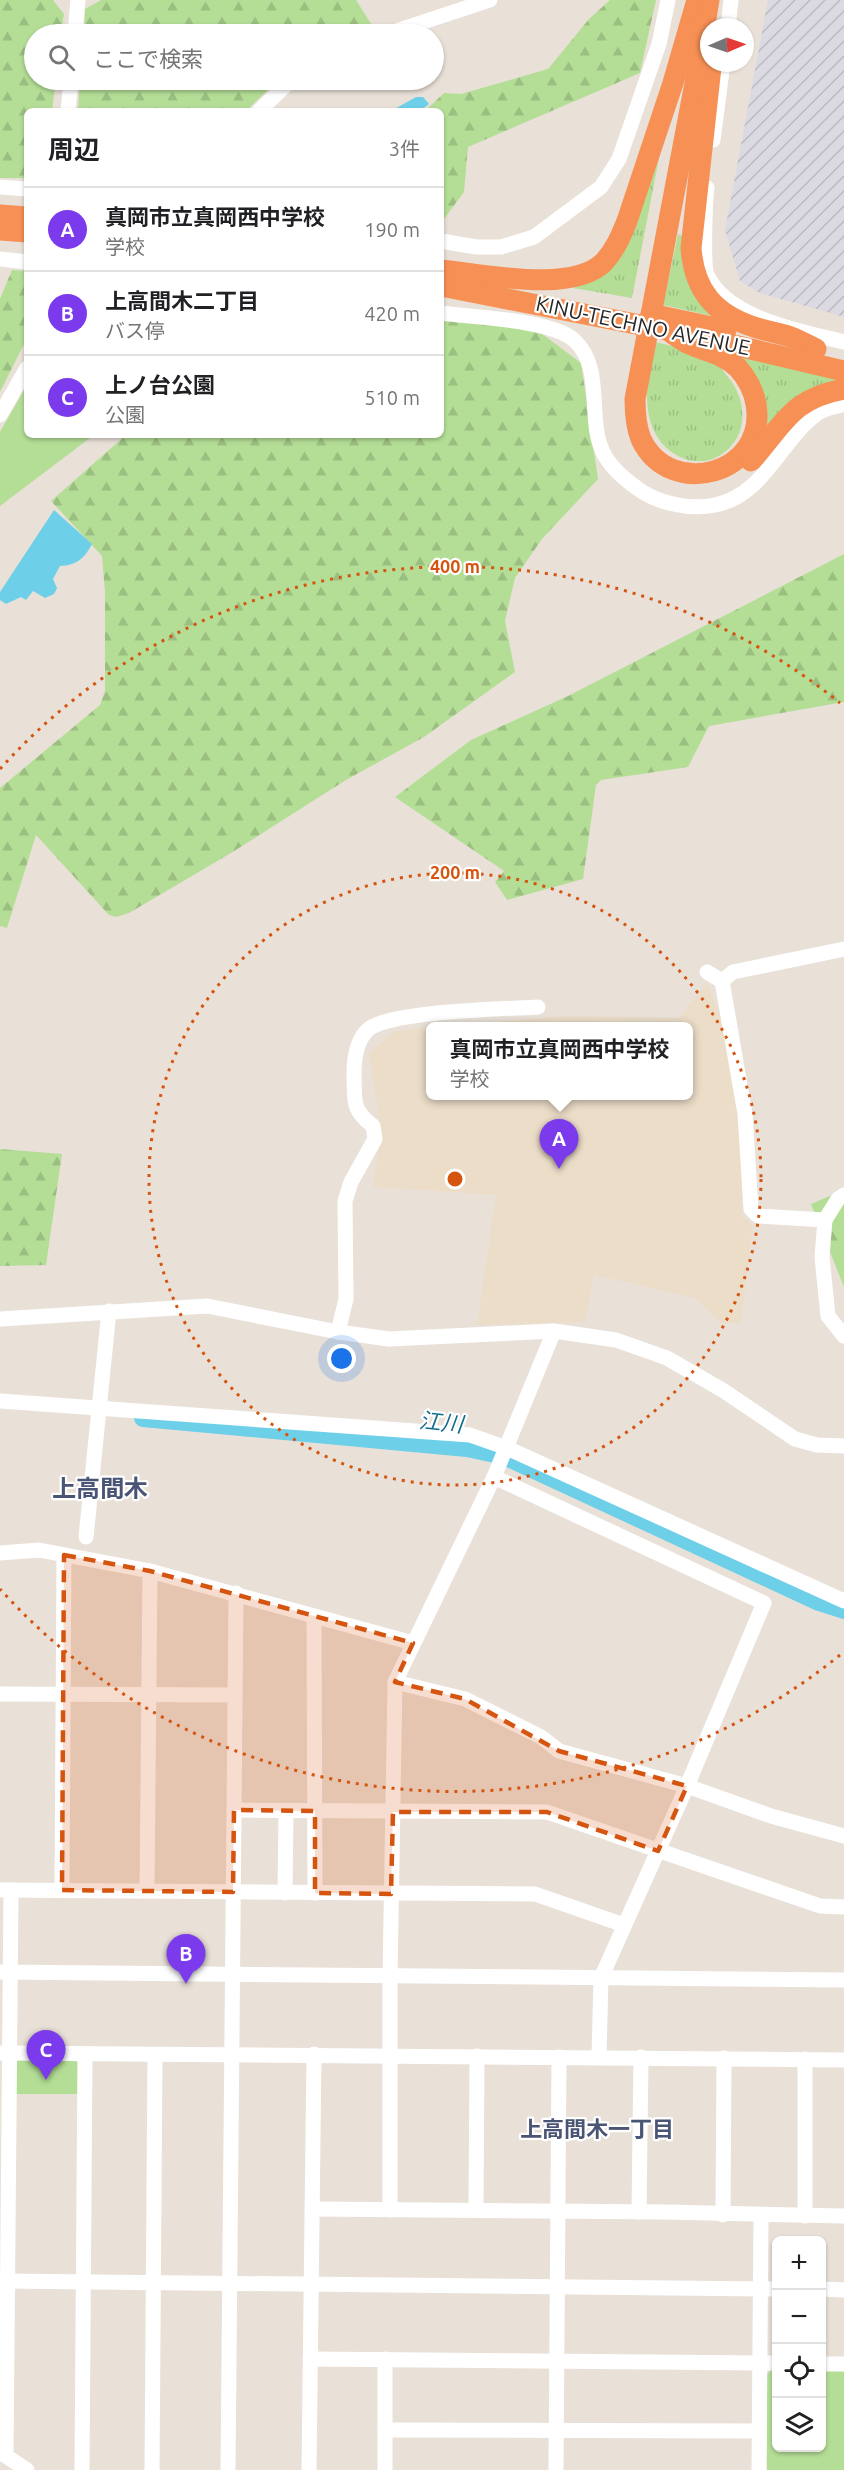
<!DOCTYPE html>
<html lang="ja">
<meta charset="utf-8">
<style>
:root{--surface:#fff;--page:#f2f2f2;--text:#202124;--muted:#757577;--line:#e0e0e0;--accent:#7c3aed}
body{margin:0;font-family:Ubuntu,"Noto Sans JP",sans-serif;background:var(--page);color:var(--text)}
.controls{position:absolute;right:18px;bottom:18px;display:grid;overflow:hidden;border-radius:9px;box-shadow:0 2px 4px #0004}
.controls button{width:54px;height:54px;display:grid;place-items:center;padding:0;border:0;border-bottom:2px solid var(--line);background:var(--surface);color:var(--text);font:30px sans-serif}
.compass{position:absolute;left:700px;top:18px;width:54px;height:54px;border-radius:50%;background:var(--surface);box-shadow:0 2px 4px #0004;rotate:88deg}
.you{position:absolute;left:342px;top:1359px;width:21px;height:21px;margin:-15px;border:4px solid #fff;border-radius:50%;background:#1a73e8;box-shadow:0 0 0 9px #1a73e833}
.badge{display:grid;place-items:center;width:39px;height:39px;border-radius:50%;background:var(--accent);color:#fff;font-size:20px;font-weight:700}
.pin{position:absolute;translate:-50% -50px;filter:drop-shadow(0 2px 3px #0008)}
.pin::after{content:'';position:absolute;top:32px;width:21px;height:18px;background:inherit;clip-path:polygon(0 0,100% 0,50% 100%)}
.popup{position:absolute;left:426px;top:1022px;width:267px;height:78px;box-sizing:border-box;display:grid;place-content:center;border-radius:9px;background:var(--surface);filter:drop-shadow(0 2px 4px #0005);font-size:20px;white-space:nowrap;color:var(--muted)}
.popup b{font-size:22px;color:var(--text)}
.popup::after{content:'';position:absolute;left:50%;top:100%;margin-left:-12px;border:12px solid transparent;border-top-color:var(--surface)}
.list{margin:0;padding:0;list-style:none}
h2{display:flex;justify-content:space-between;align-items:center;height:78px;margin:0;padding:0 24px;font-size:26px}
h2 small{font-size:20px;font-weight:400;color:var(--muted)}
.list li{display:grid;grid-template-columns:39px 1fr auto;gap:18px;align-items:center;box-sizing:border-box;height:84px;padding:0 24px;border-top:2px solid var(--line)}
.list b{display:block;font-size:22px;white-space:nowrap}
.list p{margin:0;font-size:20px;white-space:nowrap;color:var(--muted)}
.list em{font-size:20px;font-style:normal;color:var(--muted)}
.icon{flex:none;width:33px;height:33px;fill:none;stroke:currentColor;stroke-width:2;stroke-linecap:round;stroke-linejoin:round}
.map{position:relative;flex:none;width:844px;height:2470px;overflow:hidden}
.search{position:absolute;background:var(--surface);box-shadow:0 2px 4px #0004;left:24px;top:24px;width:420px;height:66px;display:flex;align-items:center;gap:15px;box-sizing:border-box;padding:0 21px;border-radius:33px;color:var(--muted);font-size:22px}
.panel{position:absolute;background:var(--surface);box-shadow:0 2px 4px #0004;left:24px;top:108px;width:420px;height:330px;border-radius:9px}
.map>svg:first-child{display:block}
</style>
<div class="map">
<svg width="844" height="2470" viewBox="0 0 844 2470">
<defs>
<pattern id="industrial-furrows" width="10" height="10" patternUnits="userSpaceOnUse" patternTransform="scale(1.5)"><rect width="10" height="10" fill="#dbd9e1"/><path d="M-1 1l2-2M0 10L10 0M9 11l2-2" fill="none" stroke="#bcbac1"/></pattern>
<pattern id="grass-tufts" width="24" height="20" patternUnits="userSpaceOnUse" patternTransform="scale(1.5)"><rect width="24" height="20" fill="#b4de96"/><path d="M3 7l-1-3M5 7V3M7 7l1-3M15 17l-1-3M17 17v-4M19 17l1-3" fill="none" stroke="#9bbe81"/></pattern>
<pattern id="forest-firs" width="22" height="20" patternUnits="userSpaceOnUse" patternTransform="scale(1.5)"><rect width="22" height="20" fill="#b4de96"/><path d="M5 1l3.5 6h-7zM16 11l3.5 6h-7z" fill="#9bbe81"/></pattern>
</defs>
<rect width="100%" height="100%" fill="#e9e1d8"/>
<polygon fill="url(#industrial-furrows)" points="768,0 844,0 844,317 760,293 740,281 725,230"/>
<polygon fill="#ebddc8" points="707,983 725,1029 743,1151 742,1217 753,1225 741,1323 721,1323 695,1298 594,1275 585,1322 477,1325 496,1195 373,1187 381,1129 369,1053 395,1031 430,1028 430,1096 688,1096 688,1026 444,1026 565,1016 679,1018"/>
<g fill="url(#grass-tufts)">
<polygon points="659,158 632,298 573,288 593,280 638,217"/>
<path d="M678,234L684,237C680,280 690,286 717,317L663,305Z"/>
<path d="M655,342C674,346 697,353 715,363C720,366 724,372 728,377C749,402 749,442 715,458C705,463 690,462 680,457C637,435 645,382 655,342Z"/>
<path d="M735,354L842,380L765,429C772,398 752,376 735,354Z"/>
</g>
<g fill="url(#forest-firs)">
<polygon points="0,0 53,0 64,14 61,34 34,34 34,80 56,80 52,111 27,111 27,178 0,178"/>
<polygon points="101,0 356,0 377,33 372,34 84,34 85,9"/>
<polygon points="610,0 656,0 640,73 468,147 464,192 441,223 441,111 425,111 444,93 461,94 548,69 589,19"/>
<polygon points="80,80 278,80 246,111 78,111"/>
<polygon points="12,270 27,271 27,338 0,392 0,299"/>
<polygon points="441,320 533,327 581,363 598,479 542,539 515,578 505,621 515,672 424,737 346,780 231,853 129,913 116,917 109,915 36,835 7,928 0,926 0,788 100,705 105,691 105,592 102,556 51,501 126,435 441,435"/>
<polygon points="844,554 844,702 709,726 688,767 601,780 596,785 583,879 507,900 495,882 504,871 395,797 471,740 568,696"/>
<polygon points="0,1149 62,1154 46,1265 0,1266"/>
<polygon points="844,1190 844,1287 811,1204"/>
</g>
<g fill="#b4de96">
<polygon points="27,385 27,435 94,435 0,506 0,432"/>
<polygon points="19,2057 75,2059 80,2066 80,2094 12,2094 13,2063"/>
<polygon points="774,2368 776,2368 776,2448 822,2448 822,2369 844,2369 844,2470 767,2470 767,2374"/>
</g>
<g fill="#6ed0e8">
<polygon points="416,97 423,97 429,104 420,111 391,111"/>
<path d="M54,510L92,544C84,559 77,565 60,566L53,579L57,588L54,594L45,598L33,591L26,600L21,597L6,604L0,600V592Z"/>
</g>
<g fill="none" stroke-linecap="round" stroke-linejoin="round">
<polyline stroke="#6ed0e8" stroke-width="18" points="143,1418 467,1448 504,1456 819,1602 844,1610"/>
<g stroke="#fff" stroke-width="15">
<polyline points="728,27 731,0"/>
<polyline points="75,34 78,0"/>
<polyline points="387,34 490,0"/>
<polyline points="68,111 71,80"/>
<polyline points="259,111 291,80"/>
<polyline points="713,140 723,63"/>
<polyline points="0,187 27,189"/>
<path d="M707,188C705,201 703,266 707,275C728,319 801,331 844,342"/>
<polyline points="441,241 476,247 501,247 534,237 601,187 619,159 659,44 668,0"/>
<polyline points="0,259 27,262"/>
<path d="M441,313C472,317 552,320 574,340C606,369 585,422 605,456C614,471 627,481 641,491C661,504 691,510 715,505C765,495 780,440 818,413C825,408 836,407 844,404"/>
<polyline points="0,415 27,368"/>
<polyline points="707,972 722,981 745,1114 751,1209 758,1216 825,1220"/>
<polyline points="722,981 733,972 844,949"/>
<polyline points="844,1195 838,1199 825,1220 822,1257 828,1316 844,1336"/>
<polyline points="0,1319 207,1306 338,1332 389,1339 554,1331 616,1340 667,1358 724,1391 795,1439 817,1445 844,1446"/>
<path d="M338,1332L346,1299L345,1201L351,1182L375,1139L373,1126C351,1109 355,1101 354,1074C354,1059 357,1038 370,1028C396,1011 504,1009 538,1007"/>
<polyline points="0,1401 470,1435 507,1448 844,1601"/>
<polyline points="494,1477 764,1603 687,1786 601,1978 599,2057"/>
<polyline points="86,1537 109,1311"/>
<polyline points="0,1553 39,1550 150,1571 413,1643"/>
<polyline points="314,1616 315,1893"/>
<polyline points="395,1682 465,1699 541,1737 559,1751 687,1786 771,1816 844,1836"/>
<polyline points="0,1694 235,1695"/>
<polyline points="234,1810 547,1812 820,1906 844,1907"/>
<polyline points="0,1890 535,1894 624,1925"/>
<polyline points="62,1890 64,1555"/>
<polyline points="147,1891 150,1571"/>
<polyline points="285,1893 286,1811"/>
<polyline points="0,1972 844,1980"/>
<polyline points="0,2053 844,2060"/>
<polyline points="805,2059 805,2216"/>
<polyline points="312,2209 666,2212 844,2216"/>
<polyline points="390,2210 390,1977 395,1682 494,1477 554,1331"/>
<polyline points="476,2210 477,2056"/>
<polyline points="639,2212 641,2057"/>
<polyline points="723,2215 724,2058"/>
<polyline points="0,2281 776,2289"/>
<polyline points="822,2289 844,2290"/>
<polyline points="310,2359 776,2363"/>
<polyline points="822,2364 844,2364"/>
<polyline points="385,2430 759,2431"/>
<polyline points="0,2452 27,2470"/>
<polyline points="6,2456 11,1890"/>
<polyline points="82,2470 85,2054"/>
<polyline points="152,2470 155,2055"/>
<polyline points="228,2470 236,1593"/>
<polyline points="309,2470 314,2054"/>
<polyline points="385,2470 385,2359"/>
<polyline points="556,2470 559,2057"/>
<polyline points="759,2470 761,2215"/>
</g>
<g stroke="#f79055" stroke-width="21">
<path d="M711,67L691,248C694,290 714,314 754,327C766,331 779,333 791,337C799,340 808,345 816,349"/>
<polyline points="0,215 27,217"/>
<polyline points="0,230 27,232"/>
<path d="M441,270C484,274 572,294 604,262C615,250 621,236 627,221L673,83L697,0"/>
<polyline points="441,286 661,329"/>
<polyline points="651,314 726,330"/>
<path d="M666,329C673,334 681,340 689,344C707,352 724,354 738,368C747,378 754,392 756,404C768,474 670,501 641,439C636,427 635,412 635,399L696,78L709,0"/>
<polyline points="704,338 844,371"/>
<path d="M751,461C783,426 791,398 844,389"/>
</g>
</g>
<path fill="#d5540f" fill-opacity="0.2" stroke="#d5540f" stroke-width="4.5" stroke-dasharray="12 8" stroke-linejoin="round" d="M64,1555L150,1571L413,1643L395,1682L465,1699L559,1751L687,1786L658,1851L547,1812H393L391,1894L315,1893V1811L234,1810L233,1892L62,1890Z"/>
<g fill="none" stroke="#d5540f" stroke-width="3" stroke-dasharray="3 6">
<circle cx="455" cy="1179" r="306"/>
<path d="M840 1655A612 612 0 0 1 0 1589M0 769A612 612 0 0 1 840 703"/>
</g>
<g text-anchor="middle" stroke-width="4.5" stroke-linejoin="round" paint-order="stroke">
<g font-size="21" fill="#272727" stroke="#fff">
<text transform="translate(643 326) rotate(12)" y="7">KINU-TECHNO AVENUE</text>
</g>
<g font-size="22" font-style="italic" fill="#126d8f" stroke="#fff">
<text transform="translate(441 1422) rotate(6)" y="8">江川</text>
</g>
<g font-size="22" font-weight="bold" fill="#4a5475" stroke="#fff">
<text x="597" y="2137">上高間木一丁目</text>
</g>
<g font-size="24" font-weight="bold" fill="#4a5475" stroke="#fff">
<text x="100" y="1497">上高間木</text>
</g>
</g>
<circle cx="455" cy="1179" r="9" fill="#d5540f" stroke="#fff" stroke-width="3"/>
<g font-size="18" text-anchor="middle" font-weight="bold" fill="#d5540f" stroke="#fff" stroke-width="4.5" stroke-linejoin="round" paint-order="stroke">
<text x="455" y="573">400 m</text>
<text x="455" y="879">200 m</text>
</g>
</svg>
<div class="controls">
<button>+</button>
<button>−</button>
<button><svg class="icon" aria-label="locate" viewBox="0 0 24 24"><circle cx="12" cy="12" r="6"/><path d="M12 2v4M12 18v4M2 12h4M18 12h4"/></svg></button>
<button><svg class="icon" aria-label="layers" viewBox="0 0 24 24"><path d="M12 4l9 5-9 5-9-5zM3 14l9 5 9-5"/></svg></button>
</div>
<svg class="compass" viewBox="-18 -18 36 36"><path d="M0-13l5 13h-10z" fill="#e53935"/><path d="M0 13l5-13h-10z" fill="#757577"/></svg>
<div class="you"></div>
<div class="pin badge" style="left:559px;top:1169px">A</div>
<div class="popup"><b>真岡市立真岡西中学校</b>学校</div>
<div class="pin badge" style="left:186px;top:1984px">B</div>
<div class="pin badge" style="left:46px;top:2080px">C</div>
<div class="search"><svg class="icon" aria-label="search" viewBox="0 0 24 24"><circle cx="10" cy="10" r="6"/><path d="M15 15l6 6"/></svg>ここで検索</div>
<section class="panel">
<h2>周辺<small>3件</small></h2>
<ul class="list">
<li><span class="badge">A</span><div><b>真岡市立真岡西中学校</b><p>学校</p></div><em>190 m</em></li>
<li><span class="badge">B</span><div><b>上高間木二丁目</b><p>バス停</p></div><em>420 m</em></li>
<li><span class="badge">C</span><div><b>上ノ台公園</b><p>公園</p></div><em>510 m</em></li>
</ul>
</section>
</div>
